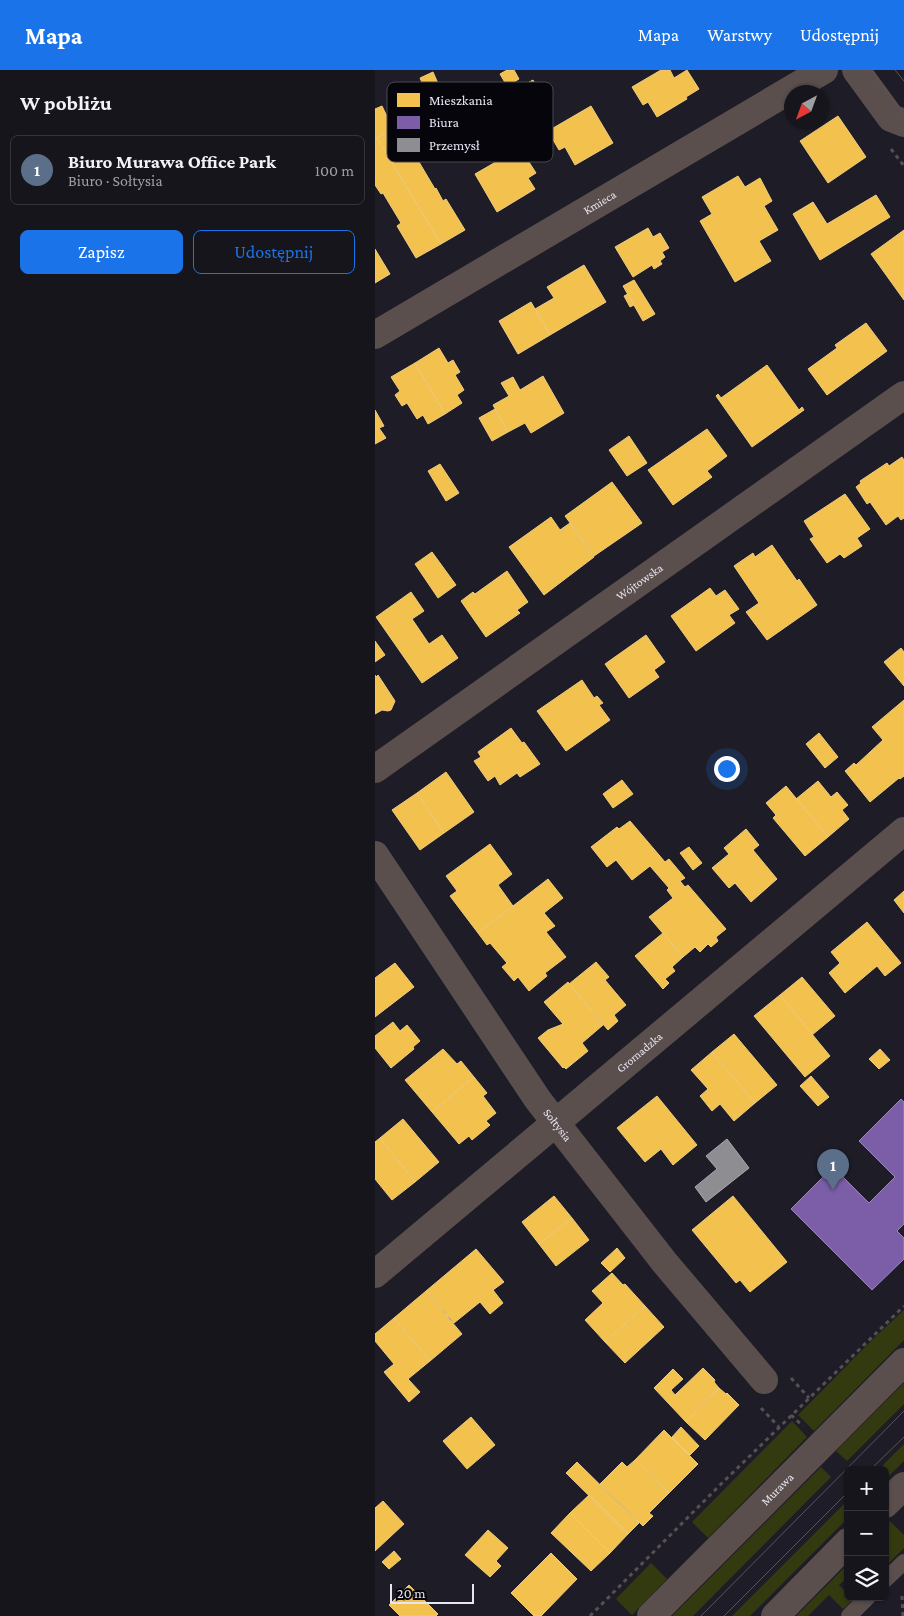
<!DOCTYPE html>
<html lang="pl">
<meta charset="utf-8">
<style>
:root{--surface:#16151c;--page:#232229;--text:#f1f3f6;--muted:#9e9fa3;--line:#35343b;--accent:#1a73e8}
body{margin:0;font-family:"Crimson Pro",serif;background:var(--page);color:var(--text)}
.controls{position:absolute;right:15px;bottom:15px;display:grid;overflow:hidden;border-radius:8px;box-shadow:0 1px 4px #0004}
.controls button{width:45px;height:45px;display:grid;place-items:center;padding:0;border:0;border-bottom:1px solid var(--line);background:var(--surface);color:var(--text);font:25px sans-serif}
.compass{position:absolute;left:409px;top:15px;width:45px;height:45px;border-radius:50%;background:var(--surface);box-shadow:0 1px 4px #0004;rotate:221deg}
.scale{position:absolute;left:15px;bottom:12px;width:84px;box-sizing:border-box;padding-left:5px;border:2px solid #e6e6f2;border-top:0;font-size:14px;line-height:18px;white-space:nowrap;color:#e6e6f2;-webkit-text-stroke:4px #06050c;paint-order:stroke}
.you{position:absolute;left:351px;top:698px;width:18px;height:18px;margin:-12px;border:4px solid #fff;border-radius:50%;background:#1a73e8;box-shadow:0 0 0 8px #1a73e833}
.badge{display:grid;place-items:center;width:32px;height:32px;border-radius:50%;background:var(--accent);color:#fff;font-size:16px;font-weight:700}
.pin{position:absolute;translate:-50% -41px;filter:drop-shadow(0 1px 2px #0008)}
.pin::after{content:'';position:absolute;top:26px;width:18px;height:15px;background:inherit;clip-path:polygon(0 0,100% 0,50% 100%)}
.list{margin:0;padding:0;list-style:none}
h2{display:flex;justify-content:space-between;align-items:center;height:65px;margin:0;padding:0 20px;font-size:21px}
h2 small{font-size:16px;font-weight:400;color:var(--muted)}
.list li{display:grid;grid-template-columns:32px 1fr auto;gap:15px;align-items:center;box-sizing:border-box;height:70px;margin:0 10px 10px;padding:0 10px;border:1px solid var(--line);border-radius:8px}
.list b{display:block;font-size:19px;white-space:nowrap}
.list p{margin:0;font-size:16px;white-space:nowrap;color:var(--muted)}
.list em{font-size:16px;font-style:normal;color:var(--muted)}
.actions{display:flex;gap:10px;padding:15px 20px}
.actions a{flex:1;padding:11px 0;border:1px solid var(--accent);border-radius:8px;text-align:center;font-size:18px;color:var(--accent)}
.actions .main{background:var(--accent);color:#fff}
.icon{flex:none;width:28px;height:28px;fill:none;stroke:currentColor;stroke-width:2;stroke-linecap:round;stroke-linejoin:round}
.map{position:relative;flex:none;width:529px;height:1546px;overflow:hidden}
header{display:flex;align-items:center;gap:30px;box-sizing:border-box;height:70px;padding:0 25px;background:var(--accent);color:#fff}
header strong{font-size:24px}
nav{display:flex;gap:28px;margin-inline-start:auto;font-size:18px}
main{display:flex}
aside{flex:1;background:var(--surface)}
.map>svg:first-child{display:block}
</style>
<header>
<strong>Mapa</strong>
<nav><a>Mapa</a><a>Warstwy</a><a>Udostępnij</a></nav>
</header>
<main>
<aside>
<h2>W pobliżu<small></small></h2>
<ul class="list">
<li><span class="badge" style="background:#5c6f8a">1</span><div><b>Biuro Murawa Office Park</b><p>Biuro · Sołtysia</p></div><em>100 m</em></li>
</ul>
<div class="actions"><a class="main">Zapisz</a><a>Udostępnij</a></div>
</aside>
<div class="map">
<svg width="529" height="1546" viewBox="0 0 529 1546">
<rect width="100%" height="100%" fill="#1e1c26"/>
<g fill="#333a10">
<polygon points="529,1240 529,1270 439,1361 423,1345 499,1268"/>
<polygon points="529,1313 529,1334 472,1391 461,1381"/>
<polygon points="417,1351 432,1367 333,1468 317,1452"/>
<polygon points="529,1374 529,1391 510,1410 510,1400 503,1400"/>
<polygon points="446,1397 456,1407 318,1546 297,1546"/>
<polygon points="473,1430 473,1448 375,1546 357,1546"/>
<polygon points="515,1451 529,1465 529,1478 510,1497 510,1456"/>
<polygon points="276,1493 292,1509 257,1545 241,1529"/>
<polygon points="473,1494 473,1507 464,1515 473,1524 473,1527 478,1530 468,1539 454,1525 433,1546 421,1546"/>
</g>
<g fill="#f2c14e" stroke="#eecc7f">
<polygon points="132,0 139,0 144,9 132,16 125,4"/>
<polygon points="286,0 295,0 299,8 312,0 324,19 311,27 312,29 282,47 273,32 268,35 257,17"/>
<polygon points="58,2 68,25 55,31 45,8"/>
<polygon points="158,10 172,35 150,47 136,22"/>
<polygon points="7,36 18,59 0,69 0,39"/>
<polygon points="216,36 238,73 200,95 190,77 184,80 173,61"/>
<polygon points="463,46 491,87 453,113 425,71"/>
<polygon points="25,55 36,73 51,64 62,81 44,92 60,119 61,118 68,131 71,129 90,160 66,174 2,68"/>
<polygon points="2,68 66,174 41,188 22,156 26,153 8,123 6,124 0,115 0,69"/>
<polygon points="145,78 161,103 153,108 160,119 122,142 100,104"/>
<polygon points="363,106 370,117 385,108 397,131 389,136 403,160 384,171 396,191 360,212 325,151 337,144 327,127"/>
<polygon points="501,125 515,147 445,190 418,144 438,132 452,154"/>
<polygon points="273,158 278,167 285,163 294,178 287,182 290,187 285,191 287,194 279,199 277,195 258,207 240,177"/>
<polygon points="529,160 529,230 496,184"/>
<polygon points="0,179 15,204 0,213"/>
<polygon points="209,195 231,232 175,265 160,239 179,228 172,217"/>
<polygon points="259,210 280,244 268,251 248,216"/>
<polygon points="253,224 259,235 255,237 249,226"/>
<polygon points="156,232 175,265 143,284 124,251"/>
<polygon points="491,253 512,281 452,325 433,299 462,278 460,275"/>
<polygon points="64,278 73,293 78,290 85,302 80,305 89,320 82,325 87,333 70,344 40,293"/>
<polygon points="40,293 70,344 53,354 48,345 42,349 32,333 27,336 20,325 25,321 16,307"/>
<polygon points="392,295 424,340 427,337 429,340 377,377 341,326 343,324 346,328"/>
<polygon points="168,306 189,343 156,363 150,353 133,362 118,335 134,326 126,313 138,307 145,320"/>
<polygon points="120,339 133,362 117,371 104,348"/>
<polygon points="0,340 9,356 4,358 11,368 0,374"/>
<polygon points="332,359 352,386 332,401 337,407 298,435 273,400"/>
<polygon points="254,366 272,393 252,406 234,380"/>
<polygon points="527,387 529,390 529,448 526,450 523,446 511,455 495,432 492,434 481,417 486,413 485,411 512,393 514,396"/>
<polygon points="65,394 84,423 71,431 53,401"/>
<polygon points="237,412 267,453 219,486 190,446"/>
<polygon points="470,424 495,459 482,468 487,476 469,488 465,484 452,493 435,469 439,467 429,451"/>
<polygon points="176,447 185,460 195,453 219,487 169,525 134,477"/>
<polygon points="397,475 422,511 424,509 442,535 392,570 371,542 384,533 359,496 378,483 380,487"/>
<polygon points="57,482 81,515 63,528 40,494"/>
<polygon points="132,501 153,532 142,540 145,543 111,567 86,531 98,522 100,524"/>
<polygon points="335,518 341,526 350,520 364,539 354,545 360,553 321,581 296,546"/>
<polygon points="36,522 49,541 37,549 54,574 67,565 83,588 47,613 1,547"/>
<polygon points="271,565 290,592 279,600 284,607 254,628 230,594"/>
<polygon points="0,571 10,585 0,592"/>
<polygon points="526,578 529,582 529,616 509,592"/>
<polygon points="0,605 1,607 3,605 20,631 16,640 13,641 7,640 0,644"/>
<polygon points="207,610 219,628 222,626 228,633 224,635 235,650 191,681 162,641"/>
<polygon points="529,630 529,706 525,709 524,708 495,732 470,701 479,693 481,695 508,670 497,657"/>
<polygon points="136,658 147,673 149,672 165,694 145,707 142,703 125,715 120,706 113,711 99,691 106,687 103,682"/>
<polygon points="444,663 463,687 450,698 431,674"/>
<polygon points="71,702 99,742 69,763 42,723"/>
<polygon points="247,710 258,724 238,738 228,724"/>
<polygon points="443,711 456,727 462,722 473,735 467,740 474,749 453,767 421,729"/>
<polygon points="411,716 453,767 430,786 398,748 401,745 391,733"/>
<polygon points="42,723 69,763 45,780 17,740"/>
<polygon points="255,751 290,792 294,789 310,808 305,811 310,817 313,815 351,859 341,867 343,871 336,877 333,874 325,882 320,877 308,887 274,847 298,828 292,820 294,818 275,796 257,810 241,790 232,797 216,777 242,757 244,759"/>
<polygon points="371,759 384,775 378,780 402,809 376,832 360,813 354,818 337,798 354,784 349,778"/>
<polygon points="115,774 137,804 123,815 138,836 103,863 75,826 82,821 71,806"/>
<polygon points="314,777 327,793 318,800 305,783"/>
<polygon points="173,809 188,828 169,843 180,856 171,862 191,887 170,903 172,906 154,921 143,907 139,911 127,897 132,893 115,873 112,875 103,863"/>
<polygon points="529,821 529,843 519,830"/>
<polygon points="492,852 526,893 510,906 502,896 470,923 454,903 465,893 456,882"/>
<polygon points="288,863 308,887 297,897 300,901 290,909 294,913 288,919 260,886"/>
<polygon points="221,892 234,907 230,910 251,935 239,945 243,951 233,960 194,914"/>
<polygon points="20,893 39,917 0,947 0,908"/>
<polygon points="427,907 460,946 437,965 405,925"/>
<polygon points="193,912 228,955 207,973 213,981 191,999 189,997 188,998 163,968 173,960 188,954 169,932"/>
<polygon points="405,925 455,986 430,1007 379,946"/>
<polygon points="18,952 25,961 32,955 45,971 38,977 39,979 16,998 0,978 0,966"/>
<polygon points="359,964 402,1015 380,1033 337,982"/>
<polygon points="68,979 82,994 86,991 99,1007 57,1042 30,1010"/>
<polygon points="505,979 515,990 504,999 494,989"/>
<polygon points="337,982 380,1033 359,1051 345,1034 337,1041 325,1026 333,1019 316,1000"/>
<polygon points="436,1006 454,1027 443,1036 425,1016"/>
<polygon points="99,1007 112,1023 108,1026 121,1043 111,1051 115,1055 97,1070 94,1066 84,1074 57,1042"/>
<polygon points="282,1026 322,1075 298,1095 286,1079 270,1092 242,1058"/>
<polygon points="28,1049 64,1092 40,1112 5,1068"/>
<polygon points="5,1068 40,1112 17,1130 0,1109 0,1072"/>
<polygon points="179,1126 197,1148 164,1174 147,1152"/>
<polygon points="358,1126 412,1192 375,1222 365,1210 361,1213 317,1160"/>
<polygon points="197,1148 214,1170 181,1196 164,1174"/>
<polygon points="242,1178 250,1188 235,1202 226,1193"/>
<polygon points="101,1179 129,1212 118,1220 128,1233 115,1244 105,1232 79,1253 51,1221"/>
<polygon points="237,1203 248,1215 250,1214 270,1236 230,1272 210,1250 228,1233 217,1221"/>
<polygon points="51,1221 87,1264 55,1291 19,1248"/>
<polygon points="270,1236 289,1257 250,1293 230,1272"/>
<polygon points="19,1248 55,1291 33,1309 45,1322 34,1332 9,1302 19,1294 0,1271 0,1264"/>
<polygon points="328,1298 340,1310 339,1312 344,1318 311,1352 279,1318 298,1299 308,1309 296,1320 300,1325"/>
<polygon points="344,1318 351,1324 352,1323 364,1335 330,1370 311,1352"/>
<polygon points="96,1347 120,1375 92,1399 68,1371"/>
<polygon points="306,1357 324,1376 315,1385 297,1367"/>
<polygon points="289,1360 323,1394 294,1423 260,1390"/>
<polygon points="260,1390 294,1423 274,1443 278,1446 268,1456 225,1414 247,1392 252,1397"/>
<polygon points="202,1392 264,1453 253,1464 191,1403"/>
<polygon points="214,1425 253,1464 235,1483 195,1443"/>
<polygon points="8,1431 29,1454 0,1481 0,1438"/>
<polygon points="195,1443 235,1483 216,1501 176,1463"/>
<polygon points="113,1460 133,1478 121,1491 126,1496 115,1507 90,1485"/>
<polygon points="19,1481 26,1489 14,1499 7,1492"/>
<polygon points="176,1483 202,1509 166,1546 159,1546 136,1523"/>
<polygon points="34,1515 63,1544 61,1546 25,1546 14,1535"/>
</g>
<polygon fill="#7b5ea7" stroke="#9b87be" points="526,1029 529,1032 529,1154 522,1161 529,1168 529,1189 497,1220 416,1139 458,1097 494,1133 520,1107 484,1071"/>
<polygon fill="#8d8d92" stroke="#a8a8af" points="352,1069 374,1098 331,1132 320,1117 342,1099 331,1086"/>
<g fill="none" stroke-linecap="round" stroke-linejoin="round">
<g stroke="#584f50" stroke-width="3" stroke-dasharray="4 4" stroke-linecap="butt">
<polyline points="516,79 529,96"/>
<polyline points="416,1308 434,1328"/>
<polyline points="386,1338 404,1357"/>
<polyline points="416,1345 428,1356"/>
<polyline points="527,1526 528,1546"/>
<polyline points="215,1546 345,1415 529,1236"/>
</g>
<g stroke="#5b4f4d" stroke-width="16">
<polyline points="510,1510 529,1492"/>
<polyline points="474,1546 493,1527"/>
</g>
<g stroke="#5b4f4d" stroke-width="28">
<path id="s1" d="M0,265L449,0"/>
<path id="s2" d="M0,699L529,325"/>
<path id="s3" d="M0,785L163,1030L290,1193L389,1310"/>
<path id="s4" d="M0,1204L529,761"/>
</g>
<g stroke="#5b4f4d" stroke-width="28">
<polyline points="481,0 516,48 529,53"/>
<polyline points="510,1434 529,1416"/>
<path id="s5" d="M276,1546L529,1292"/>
<polyline points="400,1546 473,1472"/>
</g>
<g stroke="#5b5458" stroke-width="1">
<polyline points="496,0 529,45"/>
<polyline points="520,0 529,11"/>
<polyline points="495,1400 529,1367"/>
<polyline points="326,1546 529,1341"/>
<polyline points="349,1546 473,1422"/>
</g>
</g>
<g text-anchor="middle" stroke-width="5" stroke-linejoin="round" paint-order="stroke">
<g font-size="12" fill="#e6e6f2" stroke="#06050c">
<text dy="4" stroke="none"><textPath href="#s1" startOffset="261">Kmieca</textPath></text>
<text dy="4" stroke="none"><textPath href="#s2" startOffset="324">Wójtowska</textPath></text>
<text dy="4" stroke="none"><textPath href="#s4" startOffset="345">Gromadzka</textPath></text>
<text dy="4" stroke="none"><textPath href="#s3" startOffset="326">Sołtysia</textPath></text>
<text dy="4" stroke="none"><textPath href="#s5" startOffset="179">Murawa</textPath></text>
</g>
</g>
<rect x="12" y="12" width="166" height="80" rx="8" fill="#06050c" stroke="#494851" stroke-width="1"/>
<rect x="22" y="23" width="23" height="14" fill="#f2c14e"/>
<rect x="22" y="46" width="23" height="13" fill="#7b5ea7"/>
<rect x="22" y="68" width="23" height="14" fill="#8d8d92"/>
<g font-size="14" fill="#e6e6f2">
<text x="54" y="35">Mieszkania</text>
<text x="54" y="57">Biura</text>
<text x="54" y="80">Przemysł</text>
</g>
</svg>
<div class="controls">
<button>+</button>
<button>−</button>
<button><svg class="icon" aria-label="layers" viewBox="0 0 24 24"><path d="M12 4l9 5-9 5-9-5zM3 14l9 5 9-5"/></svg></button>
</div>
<svg class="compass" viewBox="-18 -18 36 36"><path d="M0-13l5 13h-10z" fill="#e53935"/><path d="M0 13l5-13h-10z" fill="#9e9fa3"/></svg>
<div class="scale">20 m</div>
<div class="you"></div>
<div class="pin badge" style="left:458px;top:1120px;background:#5c6f8a">1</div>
</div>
</main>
